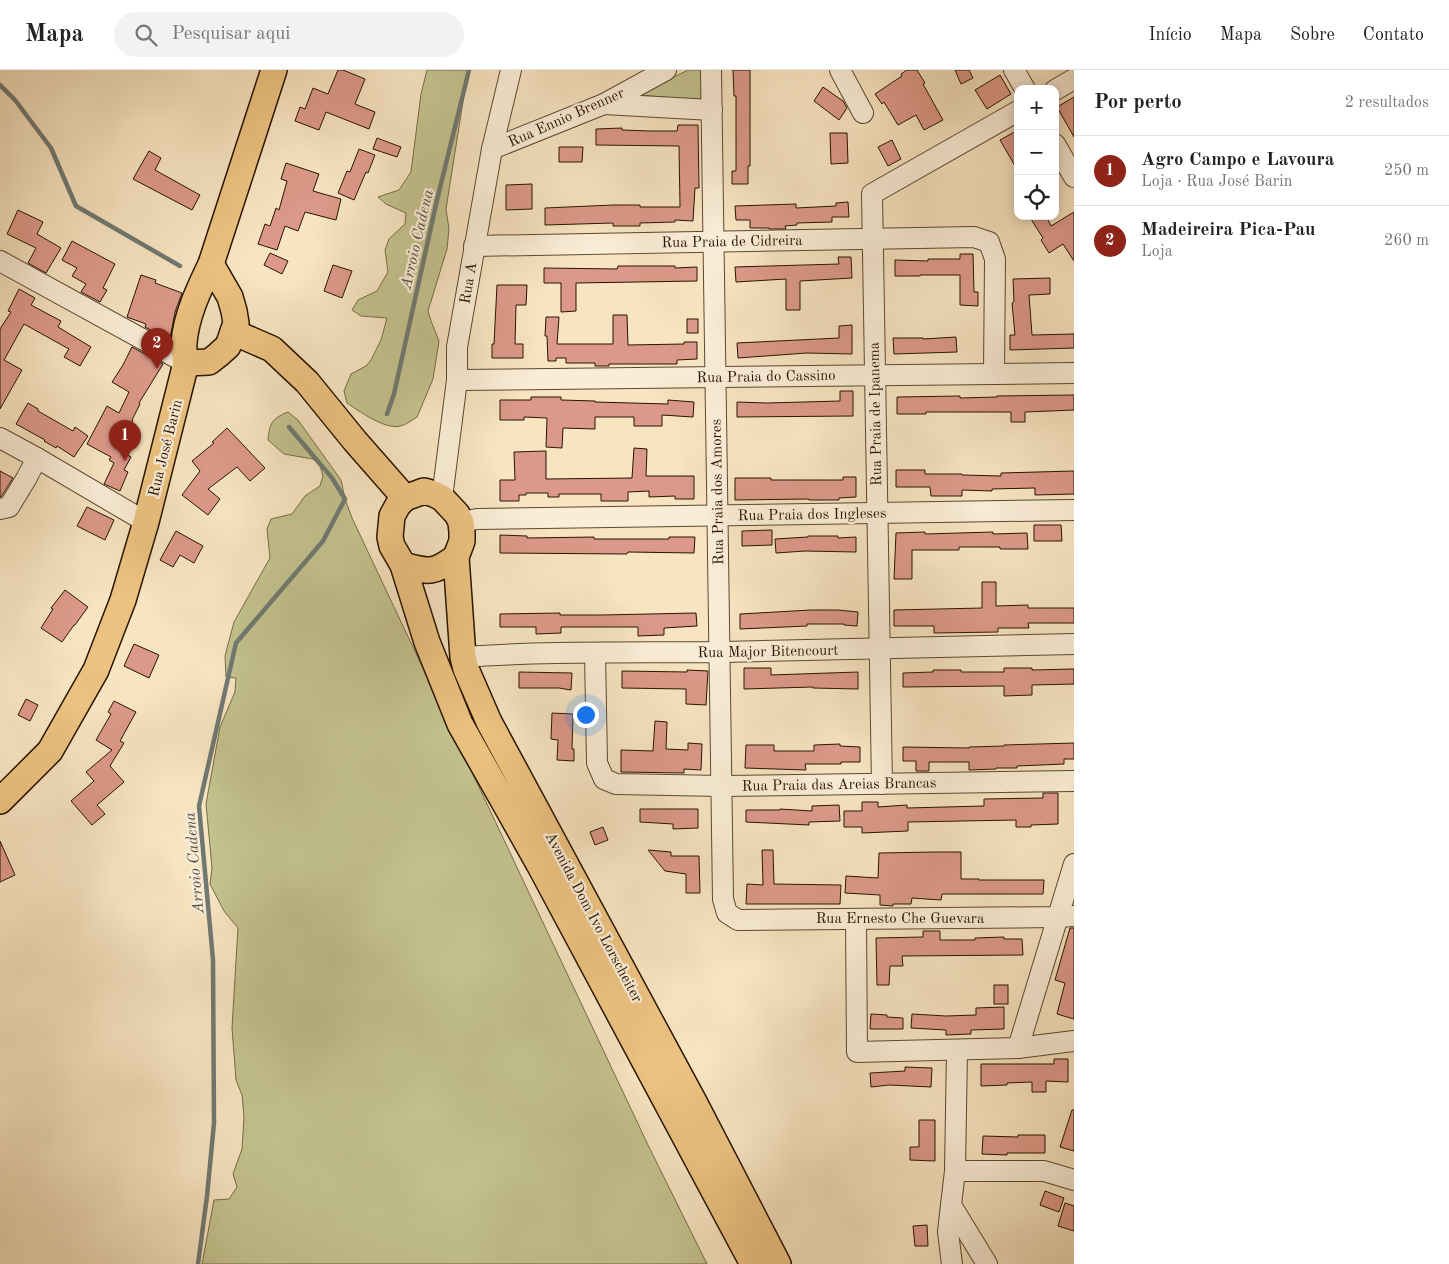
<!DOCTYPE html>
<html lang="pt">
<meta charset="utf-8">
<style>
:root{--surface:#fff;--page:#f2f2f2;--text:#222;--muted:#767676;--line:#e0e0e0;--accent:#8f2418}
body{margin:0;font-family:"Old Standard TT",serif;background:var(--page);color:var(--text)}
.controls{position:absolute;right:15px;top:15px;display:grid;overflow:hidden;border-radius:10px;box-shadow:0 2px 12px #0003}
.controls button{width:45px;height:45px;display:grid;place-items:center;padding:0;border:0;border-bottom:1px solid var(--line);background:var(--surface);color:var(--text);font:25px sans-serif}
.you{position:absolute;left:585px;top:644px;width:18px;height:18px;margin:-12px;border:4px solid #fff;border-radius:50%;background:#1a73e8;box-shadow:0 0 0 8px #1a73e833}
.badge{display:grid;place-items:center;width:32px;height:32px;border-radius:50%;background:var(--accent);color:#fff;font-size:16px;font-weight:700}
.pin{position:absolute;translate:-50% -41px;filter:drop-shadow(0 1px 2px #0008)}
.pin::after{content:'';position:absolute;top:26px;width:18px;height:15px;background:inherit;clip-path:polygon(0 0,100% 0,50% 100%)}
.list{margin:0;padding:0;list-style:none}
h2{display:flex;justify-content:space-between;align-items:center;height:65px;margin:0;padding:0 20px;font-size:21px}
h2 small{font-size:16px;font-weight:400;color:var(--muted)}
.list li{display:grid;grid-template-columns:32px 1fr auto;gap:15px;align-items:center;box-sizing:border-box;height:70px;padding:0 20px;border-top:1px solid var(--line)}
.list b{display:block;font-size:19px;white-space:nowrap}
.list p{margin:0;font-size:16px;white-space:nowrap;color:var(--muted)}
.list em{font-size:16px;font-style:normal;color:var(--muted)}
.icon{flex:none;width:28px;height:28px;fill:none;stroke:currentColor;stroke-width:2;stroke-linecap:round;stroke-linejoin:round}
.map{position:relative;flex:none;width:1074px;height:1194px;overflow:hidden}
header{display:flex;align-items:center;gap:30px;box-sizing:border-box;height:70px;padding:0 25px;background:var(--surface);border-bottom:1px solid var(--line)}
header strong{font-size:24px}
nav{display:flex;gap:28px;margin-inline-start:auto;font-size:18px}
.search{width:350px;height:45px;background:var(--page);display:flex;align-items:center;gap:12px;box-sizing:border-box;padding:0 18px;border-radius:28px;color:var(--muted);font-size:19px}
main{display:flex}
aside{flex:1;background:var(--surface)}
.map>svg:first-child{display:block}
</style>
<header>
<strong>Mapa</strong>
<div class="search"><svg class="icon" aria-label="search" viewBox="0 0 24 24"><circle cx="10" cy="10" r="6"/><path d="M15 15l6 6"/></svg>Pesquisar aqui</div>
<nav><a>Início</a><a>Mapa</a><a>Sobre</a><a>Contato</a></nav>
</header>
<main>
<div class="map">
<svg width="1074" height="1194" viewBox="0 0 1074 1194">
<rect width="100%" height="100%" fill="#f7e4c1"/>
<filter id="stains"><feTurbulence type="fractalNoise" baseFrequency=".004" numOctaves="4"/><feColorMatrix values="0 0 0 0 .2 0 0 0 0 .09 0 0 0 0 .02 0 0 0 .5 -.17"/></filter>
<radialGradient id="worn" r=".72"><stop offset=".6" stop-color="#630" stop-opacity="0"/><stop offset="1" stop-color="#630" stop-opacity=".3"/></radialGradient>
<g fill="#c3c28e" stroke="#766b47">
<path d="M427,0H468L446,139L449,159L447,179L428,241L431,251L439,271L433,309L417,347C412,350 406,355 400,356C385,360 359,341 347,333L344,321L351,304L366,296L371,290L381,270L387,248L361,246L352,240L358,230L377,221L388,202L385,180L389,169L405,154L406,143L386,134L378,127L399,120L411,102L421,24Z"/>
<polygon points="688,0 706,0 707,31 638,25"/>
<path d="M288,342L298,350L341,410L345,429L352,448L648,1075L707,1194H202L214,1130L229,1129L237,1117L233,1104L242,1079L244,1047L242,1025L236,1010L232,958L238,858L224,841L210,814L212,798L206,734L220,657L235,622L236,608L226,607L225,586L234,552L270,488L267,459L271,449L292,444L305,426L320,416L323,406L320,396L313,389L284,384L268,370C270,353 271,349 288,342Z"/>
</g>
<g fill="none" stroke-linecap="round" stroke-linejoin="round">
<g stroke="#707971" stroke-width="4.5">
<polyline points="0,15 15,30 51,78 76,136 180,196"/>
<polyline points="387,344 394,324 437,130 469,0"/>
<polyline points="198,1194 207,1126 214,1053 213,890 199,736 236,573 323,471 345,429 332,408 289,357"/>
</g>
</g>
<g fill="#dc9989" stroke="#281400">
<polygon points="338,0 343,0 365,9 355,34 375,42 369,59 326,42 319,60 295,51 300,37 305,39 313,18 328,24"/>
<polygon points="733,0 750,0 750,96 748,96 748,114 732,114 732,101 736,101 736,26 734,26"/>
<polygon points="907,0 917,0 925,13 923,14 943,50 924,60 916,45 898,55 884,32 882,34 875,24 902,6 901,4"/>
<polygon points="955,0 969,0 973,8 961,14"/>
<polygon points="1000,5 1011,24 987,39 975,20"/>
<polygon points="823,17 843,31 847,38 839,50 814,31"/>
<polygon points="1074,27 1074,67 1057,37"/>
<polygon points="678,55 698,55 699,118 695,118 693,151 675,150 675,152 640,153 640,156 613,156 613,153 545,155 545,138 613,135 640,135 640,137 680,137 679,76 596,75 596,59 622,58 622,60 650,61 677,61"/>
<polygon points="1018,60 1018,101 1000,70"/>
<polygon points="830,63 847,63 848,93 831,94"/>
<polygon points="377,68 401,77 397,87 373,79"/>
<polygon points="892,70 901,89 888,96 878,77"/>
<polygon points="559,77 583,77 582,92 559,92"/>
<polygon points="359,79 375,85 368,103 366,102 354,130 338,123 347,101 350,102"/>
<polygon points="149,81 161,88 155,100 200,125 192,140 133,109"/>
<polygon points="286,93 319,104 313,121 341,129 336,150 305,142 298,161 285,156 277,180 258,174 265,154 270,156 276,138 279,140 287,111 281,109"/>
<polygon points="532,114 532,139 506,140 506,115"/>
<polygon points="848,132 849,147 832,147 832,152 797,153 797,155 785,156 786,159 769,159 769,158 750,158 750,150 736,150 735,136 796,134 796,138 836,136 836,133"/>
<polygon points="18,140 43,152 37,164 61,178 46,203 28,193 36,178 7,164"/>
<polygon points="1074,142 1074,191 1063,174 1049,183 1041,170 1043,168 1029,146 1046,146 1051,156"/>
<polygon points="72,171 115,194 103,218 107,220 100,232 81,222 86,214 72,206 77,198 62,190"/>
<polygon points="270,183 288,191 282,204 264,195"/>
<polygon points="960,184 973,184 974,222 978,222 978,236 960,235 960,205 920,205 920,206 895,206 895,190 928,191 928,189 960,189"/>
<polygon points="838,187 851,187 852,208 800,211 800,240 786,240 786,209 736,212 735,197 839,194"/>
<polygon points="333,195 352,201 342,228 324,221"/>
<polygon points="618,196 675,196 675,198 697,197 697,211 576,213 576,241 561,242 561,213 544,213 544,198 617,199"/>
<polygon points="141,205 156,210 155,213 182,223 175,242 170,268 157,263 145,257 146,254 127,247"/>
<polygon points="1050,208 1050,224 1029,225 1032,265 1074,264 1074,278 1010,280 1010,265 1015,265 1012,233 1014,232 1013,209"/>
<polygon points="497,215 527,215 526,235 516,235 515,274 523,274 523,288 492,288 492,274 494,274"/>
<polygon points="19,219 35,228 31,235 61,251 58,257 91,277 80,296 64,287 69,279 24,254 4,290 22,300 0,339 0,259 11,242 8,241"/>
<polygon points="613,245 627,245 628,275 684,274 684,272 697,272 697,289 677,290 677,294 609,294 609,296 595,296 595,293 566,293 566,288 556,288 556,291 548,291 547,266 545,266 546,247 559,247 557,274 613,274"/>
<rect x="687" y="249" width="11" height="14"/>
<polygon points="852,255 852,284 807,283 738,288 737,273 839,268 839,256"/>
<polygon points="956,267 957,282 894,284 893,268 923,268 923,269"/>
<polygon points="132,277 163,294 139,333 140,334 132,350 133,350 117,379 131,387 124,400 128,402 120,421 104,414 114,393 109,390 111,387 87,374 107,336 119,343 129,322 112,312 123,295"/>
<polygon points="840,321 853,321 853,346 737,347 737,332 767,333 840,331"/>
<polygon points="1074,325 1074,340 1025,342 1025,352 1011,352 1011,342 926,342 926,344 897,344 897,327 960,326 960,328 997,327 997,326"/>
<polygon points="531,327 561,327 561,330 595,331 595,332 668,334 668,330 694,332 693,347 662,345 662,356 634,356 634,347 595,347 595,359 563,358 562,378 546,377 547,348 524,347 524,350 500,350 500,330 531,330"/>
<polygon points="28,333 38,339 38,341 73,361 75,357 88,366 74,387 57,376 56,378 44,371 45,370 16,354"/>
<polygon points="227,358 265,398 250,411 237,397 208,419 220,429 208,445 182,425 200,401 192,391 214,373 212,372"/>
<polygon points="634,378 647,379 646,406 694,406 694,429 675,429 675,426 649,427 649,421 628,422 628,431 601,431 601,424 559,424 559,427 548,427 548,423 526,423 526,425 519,425 519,431 500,431 500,410 515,410 514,382 546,381 546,409 632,408"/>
<polygon points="896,400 925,400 925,404 962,404 962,405 1001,406 1001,403 1074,401 1074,424 1035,425 1035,418 992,419 992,421 962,420 962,426 931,426 930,417 896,417"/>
<polygon points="0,401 13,408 1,427 0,427"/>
<polygon points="843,407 856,407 856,427 839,428 839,430 809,430 809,429 735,430 735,408 771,408 771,410 843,410"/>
<polygon points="87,437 114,450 105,470 77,456"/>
<polygon points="1034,455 1061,455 1062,471 1034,471"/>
<polygon points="772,460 772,475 742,476 742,461"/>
<polygon points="176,461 203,476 194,493 180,485 173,497 160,490"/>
<polygon points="925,462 925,464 993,462 993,464 1027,463 1028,479 1000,479 1000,477 959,477 959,480 912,480 912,509 894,509 896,463"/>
<polygon points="500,465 527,466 527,468 594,467 594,469 669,469 669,467 695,467 694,483 628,482 627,484 500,483"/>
<polygon points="808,466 838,466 838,468 856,467 856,482 805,481 776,483 775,469 808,467"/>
<polygon points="982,512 996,512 996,536 1028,535 1028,538 1074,538 1074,553 1028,553 1029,558 998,558 998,562 934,563 934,556 894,556 894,540 982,538"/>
<polygon points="65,520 88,537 75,555 74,555 62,572 41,558 53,539 51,538"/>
<polygon points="811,540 838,540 858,542 857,556 844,555 844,554 807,554 807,556 740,559 740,544"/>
<polygon points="560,543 560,545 602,545 696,543 697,556 664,558 664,565 638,566 638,557 561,557 561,563 536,564 536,557 500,557 500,544"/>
<polygon points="134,574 159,585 149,608 124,596"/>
<polygon points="744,598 771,598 771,605 858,602 858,619 813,618 813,617 744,619"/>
<polygon points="1004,598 1032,598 1032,600 1074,599 1074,614 1032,615 1032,625 1004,626 1004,616 903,617 903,603 933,602 933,600 961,600 961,602 1004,602"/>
<polygon points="687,600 708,601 706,635 686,634 686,619 622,618 622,601 687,602"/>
<polygon points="519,602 572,603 571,620 559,618 519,618"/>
<polygon points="26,629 38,635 30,651 18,645"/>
<polygon points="114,631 136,642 120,671 124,673 110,696 124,712 97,735 105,744 92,755 71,731 94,711 86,702 112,680 96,670 111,644 108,642"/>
<polygon points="552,643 573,644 572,679 574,679 574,691 557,690 558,670 551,669"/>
<polygon points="655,651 667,652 666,679 688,680 688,673 702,674 701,700 684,699 684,703 621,702 621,680 653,681"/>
<polygon points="1074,673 1074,689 1064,689 1064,694 1017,696 1017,698 996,698 996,699 969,700 969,692 929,692 929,701 916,701 916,691 903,691 903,677 969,678 969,677 1004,676 1004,675"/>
<polygon points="840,674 840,676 860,677 860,692 841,692 841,694 805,694 806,700 745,698 746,675 774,675 774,681 814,681 814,675"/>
<polygon points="1043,723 1058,723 1058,754 1031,755 1031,757 1016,757 1016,750 908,752 908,761 862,763 862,757 844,757 844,741 862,741 862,732 878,732 878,737 907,735 907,738 984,736 984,729 1043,728"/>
<polygon points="839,735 840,751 809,752 809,755 746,752 746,740 780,740 780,739 812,741 812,736"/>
<polygon points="640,739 698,739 698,758 673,759 673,754 640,752"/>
<polygon points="603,757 608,770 595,775 590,762"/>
<polygon points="0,771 15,805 0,812"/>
<polygon points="648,780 671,782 671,786 699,786 700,823 686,823 686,804 665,801"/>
<polygon points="762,780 773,780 774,814 841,815 840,834 746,834 747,814 763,815"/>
<polygon points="934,782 961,782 961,809 979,809 979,810 1044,810 1043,824 942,824 941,830 912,828 911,834 893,834 893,836 880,835 880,825 845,823 846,806 878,808 879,783"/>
<polygon points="1070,858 1074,858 1074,949 1057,944 1065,913 1055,910"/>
<polygon points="923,861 940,861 940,870 975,870 975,868 1004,867 1004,869 1022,869 1023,885 902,886 903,896 890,896 889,915 877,915 876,868 923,867"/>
<rect x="994" y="915" width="14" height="19"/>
<polygon points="1004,937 1004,959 971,960 971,964 946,965 946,960 911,958 912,944 946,946 976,945 976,938"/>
<polygon points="871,944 887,945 887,947 903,948 903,959 870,959"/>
<polygon points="1054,989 1068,989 1068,1012 1046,1011 1046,1022 1032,1022 1032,1012 1007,1013 1007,1015 981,1016 981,994 1054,994"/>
<polygon points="905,997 932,998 931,1017 889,1015 871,1017 870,1003 905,1001"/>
<polygon points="1072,1040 1074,1040 1074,1081 1060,1077"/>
<polygon points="919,1050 935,1050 935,1091 910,1090 910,1077 919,1077"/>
<polygon points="1018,1065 1045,1065 1045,1083 1007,1083 1007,1085 982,1084 983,1066 1018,1067"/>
<polygon points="1045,1121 1064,1128 1059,1142 1040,1135"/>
<polygon points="1065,1133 1074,1136 1074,1161 1058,1156"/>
<polygon points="927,1155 928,1176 915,1176 913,1156"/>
</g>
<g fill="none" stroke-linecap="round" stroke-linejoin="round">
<g stroke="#5c4830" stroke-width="22">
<g id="minor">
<polyline points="711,0 723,829 727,843 738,850 1058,847 1074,846"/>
<polyline points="840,0 863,43"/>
<polyline points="1014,0 1025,19"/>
<polyline points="1055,20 1074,9"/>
<polyline points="604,34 712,40"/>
<polyline points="1055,74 1074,107"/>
<polyline points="492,79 604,34 666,0"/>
<polyline points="474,176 974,167 989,172 995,189 994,304"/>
<polyline points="0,191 186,293"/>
<polyline points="457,310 1074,303"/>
<polyline points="0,368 37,388 146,452"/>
<polyline points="442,428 457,310 457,277 492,79 511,0"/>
<polyline points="0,439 9,437 26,409 37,388"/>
<polyline points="461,452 477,449 1074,440"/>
<polyline points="595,583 597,693 604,709 616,714 722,716 1074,711"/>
<path d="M463,587C549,581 636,583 723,582C840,580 957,577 1074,574"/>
<polyline points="882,714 872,124 1018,41"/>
<polyline points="856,849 857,982 1018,978 1074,971"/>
<polyline points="1018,978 1074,794"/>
<polyline points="957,980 955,1101 951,1135 987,1194"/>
<polyline points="955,1101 1044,1101 1074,1110"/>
<polyline points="951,1135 948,1162 952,1194"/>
</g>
</g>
<g stroke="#281400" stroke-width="28">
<g id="major">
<polyline points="233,262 272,279 307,312 355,371 405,428"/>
<polyline points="186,293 209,292 218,285 228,276 236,253 234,241 230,227 211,194"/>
<path d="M403,495C429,502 433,504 456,487"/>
<path d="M0,731L50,681L96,600L123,530L146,452L186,293C185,287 183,280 184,273C186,246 199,219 211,194L274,0"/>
<polyline points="753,1194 539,794 460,654 427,572 403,495 392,476 390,467 392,446 398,435 405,428 424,421 434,424 442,428 457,444 461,452 462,462 462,471 456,487 463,587 466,599 489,652 694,1032 778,1194"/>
</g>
</g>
<use href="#minor" stroke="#faedd7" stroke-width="20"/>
<use href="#major" stroke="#ecc280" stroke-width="25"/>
</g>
<g text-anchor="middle" stroke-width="4.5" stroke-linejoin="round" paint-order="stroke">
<g font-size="15" fill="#281400" stroke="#faedd7">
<text transform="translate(566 47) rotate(-24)" y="5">Rua Ennio Brenner</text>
<text transform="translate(732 171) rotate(-1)" y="5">Rua Praia de Cidreira</text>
<text transform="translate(468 213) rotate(-80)" y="5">Rua A</text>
<text transform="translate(766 306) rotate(-1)" y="5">Rua Praia do Cassino</text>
<text transform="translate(875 344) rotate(-91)" y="5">Rua Praia de Ipanema</text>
<text transform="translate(165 378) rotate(-76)" y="5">Rua José Barin</text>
<text transform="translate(717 422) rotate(-91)" y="5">Rua Praia dos Amores</text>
<text transform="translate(812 444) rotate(-1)" y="5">Rua Praia dos Ingleses</text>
<text transform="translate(768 581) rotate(-1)" y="5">Rua Major Bitencourt</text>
<text transform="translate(839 714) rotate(-1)" y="5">Rua Praia das Areias Brancas</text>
<text transform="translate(594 847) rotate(62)" y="5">Avenida Dom Ivo Lorscheiter</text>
<text x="900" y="853">Rua Ernesto Che Guevara</text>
</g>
<g font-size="16" font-style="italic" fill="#524f42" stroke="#faedd7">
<text transform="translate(416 169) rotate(-77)" y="6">Arroio Cadena</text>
<text transform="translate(193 793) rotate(-95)" y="6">Arroio Cadena</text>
</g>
</g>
<rect width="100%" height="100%" filter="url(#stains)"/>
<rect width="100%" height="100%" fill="url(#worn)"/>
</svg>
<div class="controls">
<button>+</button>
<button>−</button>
<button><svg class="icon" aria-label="locate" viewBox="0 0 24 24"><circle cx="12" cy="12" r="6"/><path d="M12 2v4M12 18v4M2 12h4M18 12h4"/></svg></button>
</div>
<div class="you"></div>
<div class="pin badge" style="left:125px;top:391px">1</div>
<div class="pin badge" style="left:157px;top:299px">2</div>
</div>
<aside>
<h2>Por perto<small>2 resultados</small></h2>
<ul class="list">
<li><span class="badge">1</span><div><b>Agro Campo e Lavoura</b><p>Loja · Rua José Barin</p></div><em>250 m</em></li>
<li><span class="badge">2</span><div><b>Madeireira Pica-Pau</b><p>Loja</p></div><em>260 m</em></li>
</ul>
</aside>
</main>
